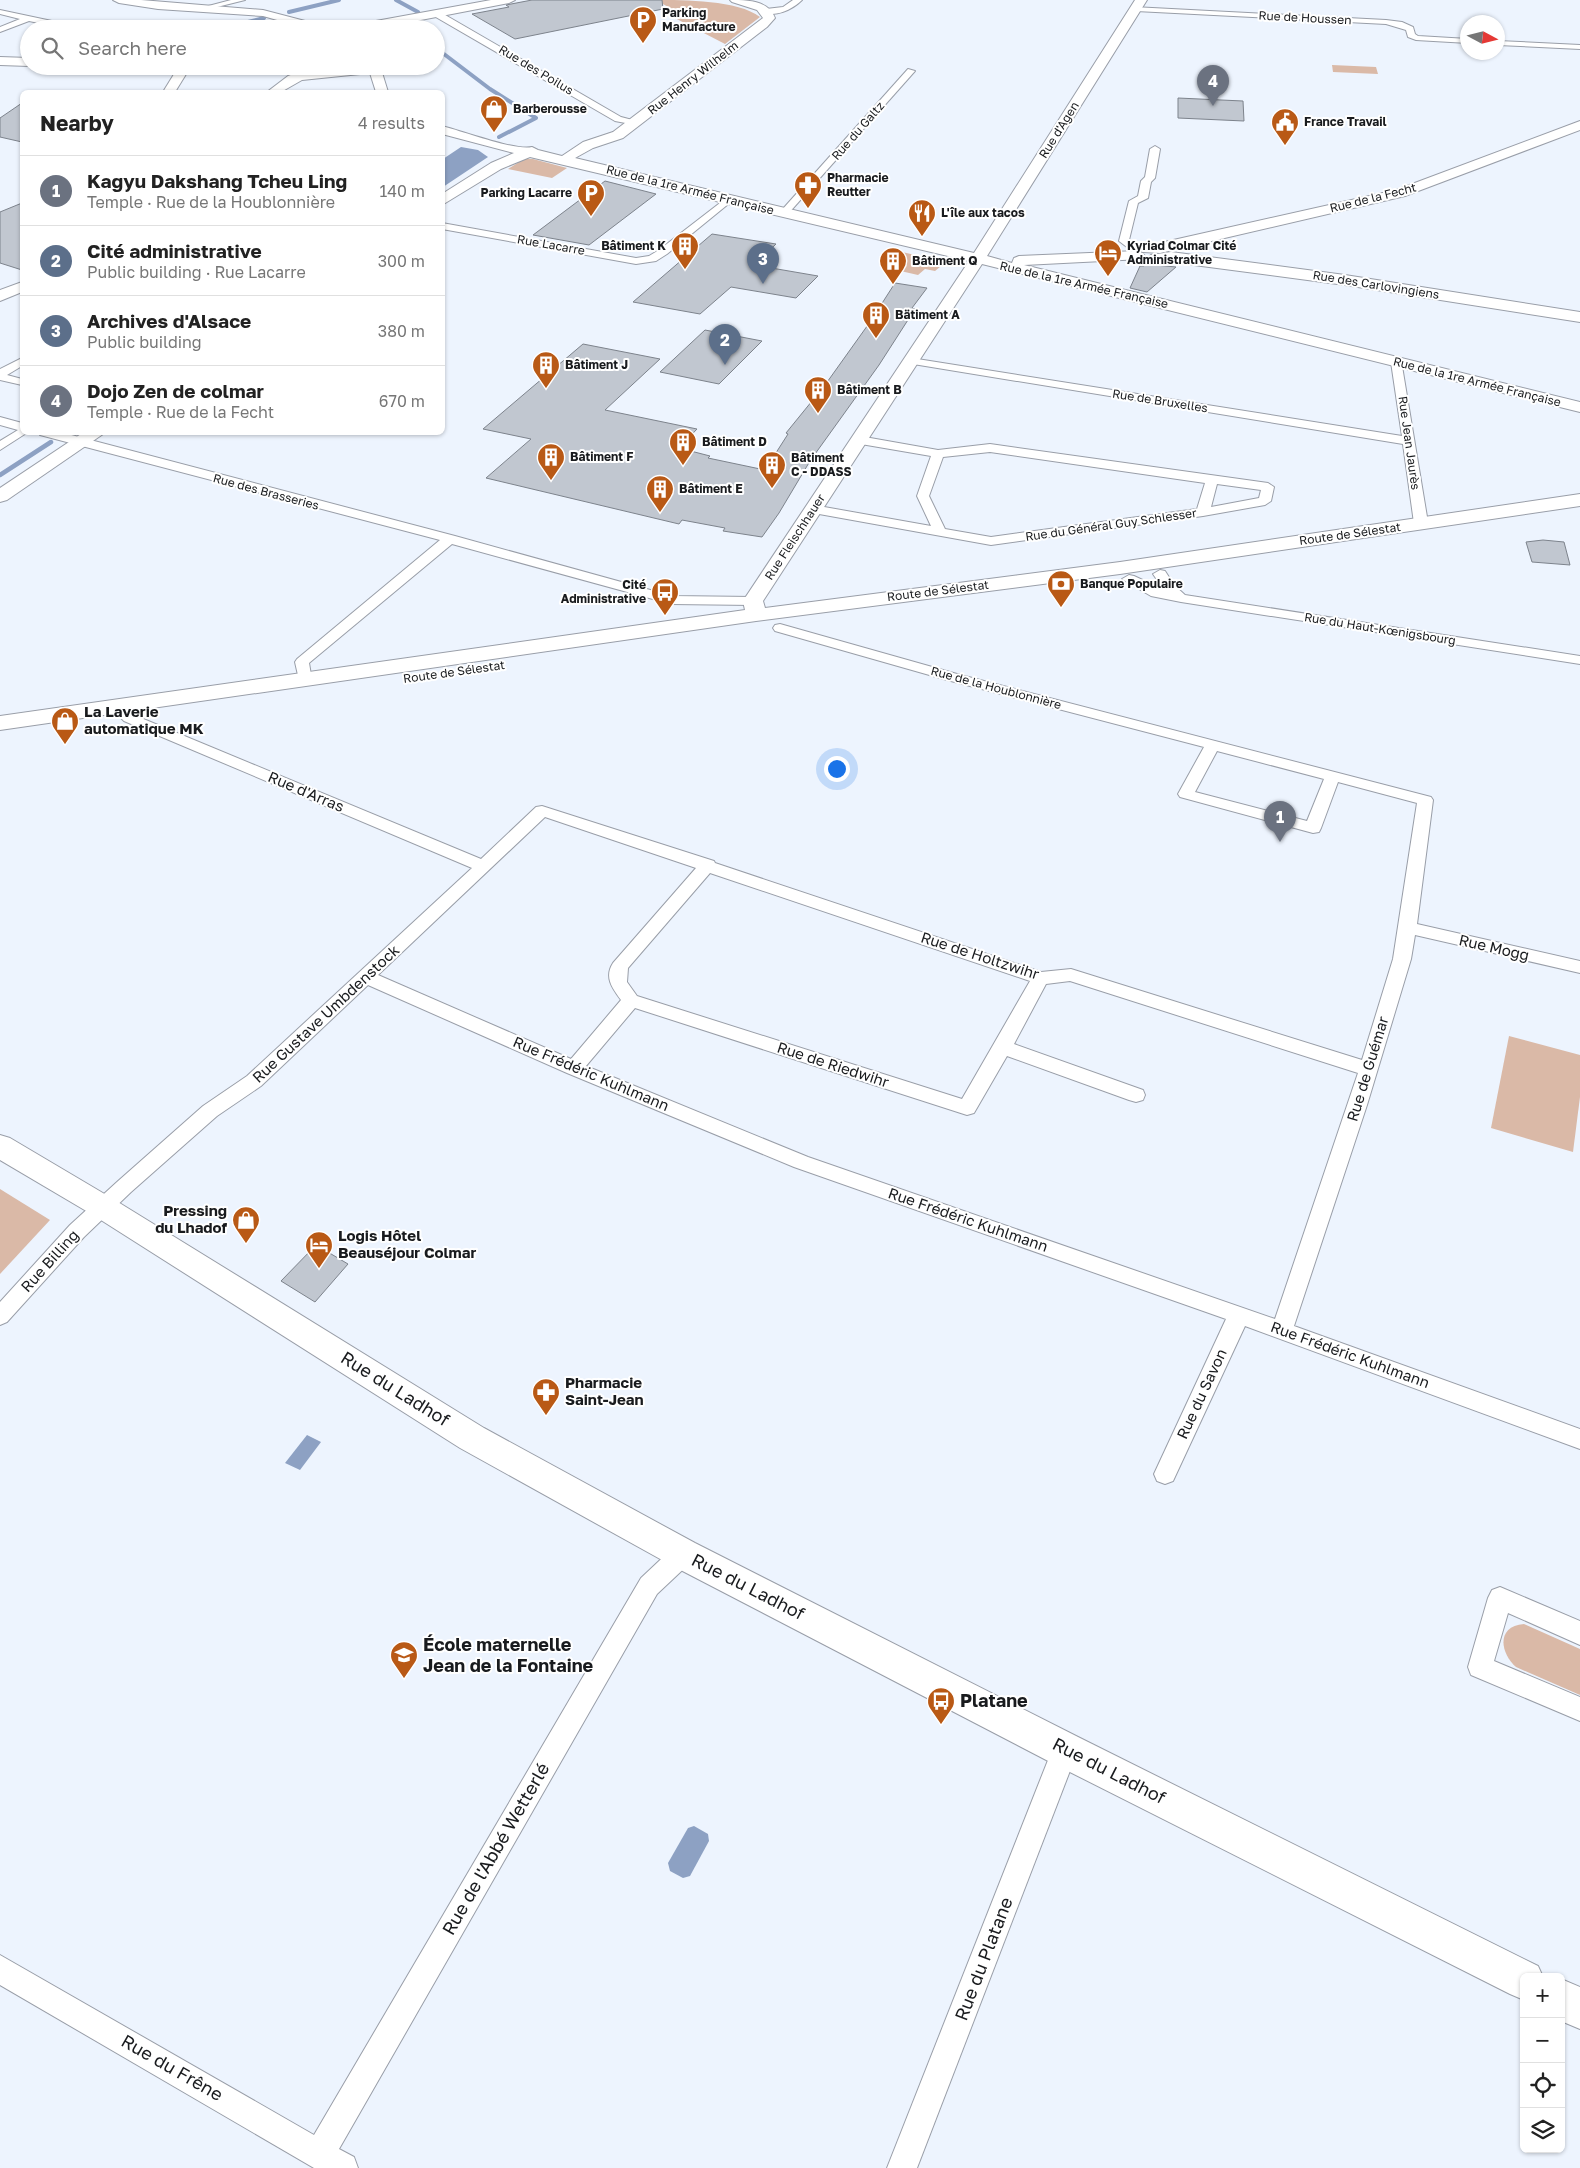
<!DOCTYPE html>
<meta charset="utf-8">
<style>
:root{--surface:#fff;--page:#f6f6f6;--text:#222;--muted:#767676;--line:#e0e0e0;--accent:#b95915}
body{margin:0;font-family:"Golos Text",sans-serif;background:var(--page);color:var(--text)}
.controls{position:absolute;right:15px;bottom:15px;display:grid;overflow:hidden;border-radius:8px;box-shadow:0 1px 4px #0004}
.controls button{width:45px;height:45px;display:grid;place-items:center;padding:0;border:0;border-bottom:1px solid var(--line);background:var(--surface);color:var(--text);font:25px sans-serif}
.compass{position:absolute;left:1460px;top:15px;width:45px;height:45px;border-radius:50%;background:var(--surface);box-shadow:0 1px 4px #0004;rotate:97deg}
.you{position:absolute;left:836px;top:768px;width:18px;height:18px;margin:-12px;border:4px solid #fff;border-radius:50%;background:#1a73e8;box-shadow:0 0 0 8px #1a73e833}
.badge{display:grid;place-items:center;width:32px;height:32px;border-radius:50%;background:var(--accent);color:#fff;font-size:16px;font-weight:700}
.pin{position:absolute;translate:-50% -41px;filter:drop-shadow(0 1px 2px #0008)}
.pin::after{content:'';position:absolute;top:26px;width:18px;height:15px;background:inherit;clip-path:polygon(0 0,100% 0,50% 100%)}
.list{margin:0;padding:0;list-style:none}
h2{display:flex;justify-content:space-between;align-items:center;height:65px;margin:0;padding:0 20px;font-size:21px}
h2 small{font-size:16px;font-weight:400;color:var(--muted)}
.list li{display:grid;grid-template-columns:32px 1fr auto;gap:15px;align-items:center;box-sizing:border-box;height:70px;padding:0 20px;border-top:1px solid var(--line)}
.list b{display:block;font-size:19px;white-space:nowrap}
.list p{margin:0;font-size:16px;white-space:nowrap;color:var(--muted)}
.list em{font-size:16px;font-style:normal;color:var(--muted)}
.icon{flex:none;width:28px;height:28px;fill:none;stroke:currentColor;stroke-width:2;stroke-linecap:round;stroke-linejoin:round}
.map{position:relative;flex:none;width:1580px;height:2168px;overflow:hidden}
.search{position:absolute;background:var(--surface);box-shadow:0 1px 4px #0004;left:20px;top:20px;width:425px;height:55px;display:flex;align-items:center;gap:12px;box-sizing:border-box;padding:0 18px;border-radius:28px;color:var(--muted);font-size:19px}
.panel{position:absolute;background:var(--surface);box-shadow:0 1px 4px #0004;left:20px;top:90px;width:425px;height:345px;border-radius:8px}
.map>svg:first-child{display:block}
</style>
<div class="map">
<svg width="1580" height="2168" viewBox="0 0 1580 2168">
<rect width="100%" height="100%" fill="#edf4fe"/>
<g fill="#dab9a7">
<path d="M655,0C685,0 738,0 760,17L725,44L671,16L682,14Z"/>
<polygon points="1332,65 1376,67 1378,74 1333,72"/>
<polygon points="524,159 533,159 567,168 552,178 508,169"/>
<polygon points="902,252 946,262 935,271 925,269 918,275 883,267"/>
<polygon points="1509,1036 1580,1055 1580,1097 1573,1152 1491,1128"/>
<polygon points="0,1189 50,1220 0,1274"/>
<path d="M1524,1624L1580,1649V1695L1516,1667C1500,1653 1496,1626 1524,1624Z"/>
</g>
<g fill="#8da1c3">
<polygon points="461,147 478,150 488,157 443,187 443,159"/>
<polygon points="307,1435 321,1442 300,1470 285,1463"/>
<polygon points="694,1826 708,1834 709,1841 690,1876 683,1878 670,1871 668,1863 688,1828"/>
</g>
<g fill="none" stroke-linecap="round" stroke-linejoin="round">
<g stroke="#8da1c3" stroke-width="4">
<polyline points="396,0 418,12"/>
<polyline points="289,12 339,0"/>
<polyline points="248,22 264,18"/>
<polyline points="225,29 236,25"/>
<polyline points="436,42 440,51 490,89 536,118 499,137"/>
</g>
<polyline stroke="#8da1c3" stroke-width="4.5" points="0,475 51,442"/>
</g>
<g fill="#c1c7d0" stroke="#7d838c">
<polygon points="532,0 662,0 663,9 515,39 472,14 509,7 506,5"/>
<polygon points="1178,98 1243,101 1244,121 1178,118"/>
<polygon points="22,103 22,142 0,137 0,118"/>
<polygon points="605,181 656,194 589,245 533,235"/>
<polygon points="22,203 22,270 0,263 0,212"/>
<polygon points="712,234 776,244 754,265 818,276 796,298 731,287 700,314 633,302"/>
<polygon points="1145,264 1176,267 1147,292 1130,288 1140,266 1144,266"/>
<polygon points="895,283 927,288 912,308 915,309 879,365 810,461 779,513 762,537 723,531 725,528 682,520 679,524 486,478 531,439 483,429 583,344 660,359 605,410 697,429 679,448 710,456 708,458 765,470 788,434 786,433 825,385 870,322"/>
<polygon points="705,330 762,341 719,384 660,372"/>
<polygon points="1543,540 1564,542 1570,565 1532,562 1526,542"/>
<polygon points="316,1245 348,1264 315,1302 281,1281"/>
</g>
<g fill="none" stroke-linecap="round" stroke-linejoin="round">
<g stroke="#999ea8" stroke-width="2">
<g id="street">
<polygon points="231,0 245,0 201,11 197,9"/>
<path d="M793,0H802C793,9 774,19 762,11L766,9L783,7Z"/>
<polygon points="1133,7 1386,20 1402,22 1413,27 1415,34 1418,36 1468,39 1468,43 1416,40 1408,37 1406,30 1386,24 1136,11 1133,11"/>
<polygon points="0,10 80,27 84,29 68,29 29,21 0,32 0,27 20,19 0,14"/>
<polygon points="434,12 440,12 621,117 640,122 636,125 615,121 434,16"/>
<polygon points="1498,41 1580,45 1580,49 1498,45"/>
<polygon points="908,69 915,71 787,215 781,215 781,211"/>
<polygon points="1155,146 1160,149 1155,178 1151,182 1148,198 1138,203 1129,240 1141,251 1136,254 1119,241 1129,201 1138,196 1141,181 1145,177 1150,149"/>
<polygon points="729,196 732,197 732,201 667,254 656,261 636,264 442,229 442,223 636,258 649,256 659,250"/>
<polygon points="22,358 22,366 7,375 22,379 22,385 0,380 0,369"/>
<polygon points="911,358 1402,436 1391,362 1397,359 1401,360 1428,523 1421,527 1414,523 1403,444 907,363 905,361"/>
<polygon points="0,417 22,423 22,432 28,432 0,450 0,441 18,430 0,425"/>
<polygon points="38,432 60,432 455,536 672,596 753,597 760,601 753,605 671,604 452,544 309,663 312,681 310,684 300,684 295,662 297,659 440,540 40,435"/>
<path d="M859,436L938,450L990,444L1268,483L1274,487L1271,501L1265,505L1203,516L991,545L808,512L807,509L808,506L813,505L931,526L917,496L931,456L855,443L853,440ZM990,452L1205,483L1197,509L991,537L945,529L929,496L943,457ZM1217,484L1261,490L1259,498L1211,507Z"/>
<polygon points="1160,570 1165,571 1174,585 1185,595 1580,656 1580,664 1181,602 1151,596 1122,579 1129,575 1134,576 1164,590 1153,574"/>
<path d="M780,624L957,674L1431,797L1433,800L1417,924L1580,961V973L1415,935L1411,959L1367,1105L1294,1326L1580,1429V1449L1245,1326L1173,1481L1165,1484L1157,1481L1154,1474L1226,1319L794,1167L567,1073L368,985L261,1086L217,1116L131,1192L84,1237L7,1322L0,1325V1302L70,1225L117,1182L203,1106L247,1076L472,868L124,721L121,718L124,715L129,713L481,859L536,807L542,806L714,861L715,863L1041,972L1071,969L1362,1060L1393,959L1417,803L1338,782L1321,828L1319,832L1313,833L1180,797L1178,794L1204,747L947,680L775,631L773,628L775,625ZM1217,751L1324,779L1307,821L1195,792ZM545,817L696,868L613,963C604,977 612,988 621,1000L571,1059L378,975ZM710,873L1030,981L962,1099L637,996L627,982L628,968ZM1070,981L1358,1073L1275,1319L808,1157L586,1066L635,1008L967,1115L974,1113L1007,1056L1129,1100L1136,1102L1143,1100L1145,1095L1143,1090L1014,1044L1046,984Z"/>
<polygon points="683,1543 691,1546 695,1554 691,1562 657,1594 339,2149 354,2157 358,2168 314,2168 0,1985 0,1955 314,2135 641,1578 675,1546"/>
<polygon points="1500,1587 1580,1621 1580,1645 1508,1613 1494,1661 1580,1697 1580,1721 1471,1675 1468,1667 1488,1598 1492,1590"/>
<polygon points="1065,1737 1074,1741 1078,1750 917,2168 887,2168 1052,1750 1056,1741"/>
</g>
</g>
<g stroke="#999ea8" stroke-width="2">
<g id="secondary">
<polygon points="113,0 141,0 263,10 328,27 330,29 309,29 263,16 158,9 119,3"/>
<polygon points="491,0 515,0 509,3 374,29 348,29 354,25"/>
<path d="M730,0C747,0 768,0 775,18L767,27L623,138L593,148L575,158L974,253L1135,0H1147L987,256L1012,263L1014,258L1019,256L1137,251L1142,253L1145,256L1142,259L1024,265L1580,402V412L982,264L763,601L765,608L1120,562L1580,494V506L1120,574L756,621L0,730V716L745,610L743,601L969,261L530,157L501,169L442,205V194L491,163L514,153L442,134V126C462,131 515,151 532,147L538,150L562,156L583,142L613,132L763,18L757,10L732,2Z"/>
<polygon points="0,57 29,58 29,66 0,65"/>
<path d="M48,66L97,68L137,66C122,80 73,72 54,70Z"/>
<polygon points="179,66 191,66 175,92 163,92"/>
<polygon points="365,66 380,66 388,92 376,92 370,73 302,80 281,92 267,92 288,76 296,73"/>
<polygon points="1580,121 1580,130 1405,196 1160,253 1143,252 1140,249 1143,246 1160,243 1396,190"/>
<polygon points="1171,252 1345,275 1580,312 1580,322 1345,285 1171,262 1151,261 1148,258 1151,255"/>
<polygon points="22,282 22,292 0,301 0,290"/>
<polygon points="84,432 106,432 7,500 0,502 0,488"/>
<polygon points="0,1135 10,1138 113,1199 484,1428 695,1543 1078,1737 1538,1966 1543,1977 1524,1977 1524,2000 1510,1994 1052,1763 671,1565 460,1448 93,1215 0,1160"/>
<polygon points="1561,1979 1580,1987 1580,2029 1561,2021"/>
</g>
</g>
<use href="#street" fill="#fff" fill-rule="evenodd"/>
<use href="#secondary" fill="#fff" fill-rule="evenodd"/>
</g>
<defs>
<g id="parking-pin" transform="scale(1.4375)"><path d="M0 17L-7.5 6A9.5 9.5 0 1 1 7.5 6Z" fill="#b95915" stroke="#fff"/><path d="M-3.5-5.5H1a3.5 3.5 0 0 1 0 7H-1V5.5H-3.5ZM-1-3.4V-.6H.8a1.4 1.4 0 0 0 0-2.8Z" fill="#fff"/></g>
<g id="shop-pin" transform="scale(1.4375)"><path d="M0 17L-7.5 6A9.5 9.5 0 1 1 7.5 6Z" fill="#b95915" stroke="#fff"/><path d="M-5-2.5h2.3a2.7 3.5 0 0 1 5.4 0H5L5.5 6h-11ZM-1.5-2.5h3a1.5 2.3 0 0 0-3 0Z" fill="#fff"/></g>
<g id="civic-pin" transform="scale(1.4375)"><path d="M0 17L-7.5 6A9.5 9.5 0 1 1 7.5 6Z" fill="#b95915" stroke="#fff"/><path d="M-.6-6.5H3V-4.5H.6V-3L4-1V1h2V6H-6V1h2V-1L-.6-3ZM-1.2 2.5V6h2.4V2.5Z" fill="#fff"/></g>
<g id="pharmacy-pin" transform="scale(1.4375)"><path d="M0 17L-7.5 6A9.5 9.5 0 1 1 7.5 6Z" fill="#b95915" stroke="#fff"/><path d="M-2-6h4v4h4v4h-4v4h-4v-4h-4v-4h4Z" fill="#fff"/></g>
<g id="restaurant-pin" transform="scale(1.4375)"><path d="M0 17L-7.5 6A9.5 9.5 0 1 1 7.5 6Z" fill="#b95915" stroke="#fff"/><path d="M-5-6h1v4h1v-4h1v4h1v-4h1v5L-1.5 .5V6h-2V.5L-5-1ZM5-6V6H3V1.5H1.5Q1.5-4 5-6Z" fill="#fff"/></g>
<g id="building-pin" transform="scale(1.4375)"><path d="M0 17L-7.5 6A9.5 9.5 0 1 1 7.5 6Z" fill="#b95915" stroke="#fff"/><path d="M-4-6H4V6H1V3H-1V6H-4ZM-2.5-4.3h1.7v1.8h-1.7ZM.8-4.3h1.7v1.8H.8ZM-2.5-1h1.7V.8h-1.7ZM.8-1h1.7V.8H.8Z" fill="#fff"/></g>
<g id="hotel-pin" transform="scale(1.4375)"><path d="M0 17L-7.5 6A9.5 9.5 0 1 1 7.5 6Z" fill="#b95915" stroke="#fff"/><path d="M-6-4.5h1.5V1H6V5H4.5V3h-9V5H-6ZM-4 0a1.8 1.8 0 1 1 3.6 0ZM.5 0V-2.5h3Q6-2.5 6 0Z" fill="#fff"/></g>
<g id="bank-pin" transform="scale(1.4375)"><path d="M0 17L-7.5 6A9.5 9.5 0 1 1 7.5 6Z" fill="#b95915" stroke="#fff"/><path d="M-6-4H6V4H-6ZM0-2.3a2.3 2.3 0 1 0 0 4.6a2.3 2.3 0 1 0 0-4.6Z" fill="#fff"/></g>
<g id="bus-pin" transform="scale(1.4375)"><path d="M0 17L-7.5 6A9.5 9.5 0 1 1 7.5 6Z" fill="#b95915" stroke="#fff"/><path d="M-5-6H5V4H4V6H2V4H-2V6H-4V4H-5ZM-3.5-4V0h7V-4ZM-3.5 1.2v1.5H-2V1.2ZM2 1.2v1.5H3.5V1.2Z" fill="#fff"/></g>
<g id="school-pin" transform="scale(1.4375)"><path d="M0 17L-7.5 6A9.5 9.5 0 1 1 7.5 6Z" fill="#b95915" stroke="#fff"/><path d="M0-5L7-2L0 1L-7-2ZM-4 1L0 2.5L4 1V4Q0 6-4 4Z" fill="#fff"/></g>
</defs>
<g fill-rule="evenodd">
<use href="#parking-pin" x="643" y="20"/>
<use href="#shop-pin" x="494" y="109"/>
<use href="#civic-pin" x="1285" y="122"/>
<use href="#pharmacy-pin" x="808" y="185"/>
<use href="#parking-pin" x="591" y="193"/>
<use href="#restaurant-pin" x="922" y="213"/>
<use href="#building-pin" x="685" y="246"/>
<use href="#hotel-pin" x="1108" y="253"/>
<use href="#building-pin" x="893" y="261"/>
<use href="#building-pin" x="876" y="315"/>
<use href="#building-pin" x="546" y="365"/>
<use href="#building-pin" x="818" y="390"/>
<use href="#building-pin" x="683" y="442"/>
<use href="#building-pin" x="551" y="457"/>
<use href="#building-pin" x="772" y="465"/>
<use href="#building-pin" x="660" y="489"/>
<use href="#bank-pin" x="1061" y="584"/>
<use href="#bus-pin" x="665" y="592"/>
<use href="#shop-pin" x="65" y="721"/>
<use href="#shop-pin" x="246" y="1220"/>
<use href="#hotel-pin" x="319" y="1245"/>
<use href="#pharmacy-pin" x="546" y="1392"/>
<use href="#school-pin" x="404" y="1655"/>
<use href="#bus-pin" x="941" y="1701"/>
</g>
<g text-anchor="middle" stroke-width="4" stroke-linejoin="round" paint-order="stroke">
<g font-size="12" font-weight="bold" fill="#191b1e" stroke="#fff" text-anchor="start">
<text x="662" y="17">Parking<tspan x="662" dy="14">Manufacture</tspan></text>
<text x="513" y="113">Barberousse</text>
<text x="1304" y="126">France Travail</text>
<text x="827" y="182">Pharmacie<tspan x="827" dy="14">Reutter</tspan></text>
<text x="572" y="197" text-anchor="end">Parking Lacarre</text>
<text x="941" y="217">L'île aux tacos</text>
<text x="666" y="250" text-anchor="end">Bâtiment K</text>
<text x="1127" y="250">Kyriad Colmar Cité<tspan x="1127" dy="14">Administrative</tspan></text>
<text x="912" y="265">Bâtiment Q</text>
<text x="895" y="319">Bätiment A</text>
<text x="565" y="369">Bâtiment J</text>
<text x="837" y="394">Bâtiment B</text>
<text x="702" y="446">Bâtiment D</text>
<text x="570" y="461">Bâtiment F</text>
<text x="791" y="462">Bâtiment<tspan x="791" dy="14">C - DDASS</tspan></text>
<text x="679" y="493">Bâtiment E</text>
<text x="1080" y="588">Banque Populaire</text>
<text x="646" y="589" text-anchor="end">Cité<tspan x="646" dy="14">Administrative</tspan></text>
</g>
<g font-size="12" fill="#191b1e" stroke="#fff">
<text transform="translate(1305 18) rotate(3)" y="4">Rue de Houssen</text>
<text transform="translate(536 70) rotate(31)" y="4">Rue des Poilus</text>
<text transform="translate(693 78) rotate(-38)" y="4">Rue Henry Wilhelm</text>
<text transform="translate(1059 130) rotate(-58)" y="4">Rue d'Agen</text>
<text transform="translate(858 131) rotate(-49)" y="4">Rue du Galtz</text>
<text transform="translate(690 190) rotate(14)" y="4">Rue de la 1re Armée Française</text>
<text transform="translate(1373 198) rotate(-14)" y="4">Rue de la Fecht</text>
<text transform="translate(551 245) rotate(10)" y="4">Rue Lacarre</text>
<text transform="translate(1084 285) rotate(13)" y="4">Rue de la 1re Armée Française</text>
<text transform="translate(1376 285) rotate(9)" y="4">Rue des Carlovingiens</text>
<text transform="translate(1477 382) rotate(14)" y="4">Rue de la 1re Armée Française</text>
<text transform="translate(1160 401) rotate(9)" y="4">Rue de Bruxelles</text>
<text transform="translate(1409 443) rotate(82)" y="4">Rue Jean Jaurès</text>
<text transform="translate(266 492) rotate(15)" y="4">Rue des Brasseries</text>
<text transform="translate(1111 525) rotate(-8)" y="4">Rue du Général Guy Schlesser</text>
<text transform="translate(1350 534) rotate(-8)" y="4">Route de Sélestat</text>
<text transform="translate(795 537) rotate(-57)" y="4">Rue Fleischhauer</text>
<text transform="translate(938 591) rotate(-7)" y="4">Route de Sélestat</text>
<text transform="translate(1380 629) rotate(9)" y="4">Rue du Haut-Kœnigsbourg</text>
<text transform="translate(454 672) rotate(-8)" y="4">Route de Sélestat</text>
<text transform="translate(996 688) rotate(15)" y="4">Rue de la Houblonnière</text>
</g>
<g font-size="15" font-weight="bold" fill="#191b1e" stroke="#fff" text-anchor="start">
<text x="84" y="717">La Laverie<tspan x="84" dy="17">automatique MK</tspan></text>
<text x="227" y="1216" text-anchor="end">Pressing<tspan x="227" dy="17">du Lhadof</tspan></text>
<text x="338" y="1241">Logis Hôtel<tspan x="338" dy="17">Beauséjour Colmar</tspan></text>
<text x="565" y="1388">Pharmacie<tspan x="565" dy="17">Saint-Jean</tspan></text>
</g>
<g font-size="15" fill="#191b1e" stroke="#fff">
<text transform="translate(306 792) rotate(23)" y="5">Rue d'Arras</text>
<text transform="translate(1494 948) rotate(13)" y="5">Rue Mogg</text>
<text transform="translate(980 956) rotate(18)" y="5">Rue de Holtzwihr</text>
<text transform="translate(326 1014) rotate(-43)" y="5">Rue Gustave Umbdenstock</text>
<text transform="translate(833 1065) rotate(18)" y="5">Rue de Riedwihr</text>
<text transform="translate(1368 1069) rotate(-73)" y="5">Rue de Guémar</text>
<text transform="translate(591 1074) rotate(23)" y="5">Rue Frédéric Kuhlmann</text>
<text transform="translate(968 1220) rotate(19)" y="5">Rue Frédéric Kuhlmann</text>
<text transform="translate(50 1261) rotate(-48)" y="5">Rue Billing</text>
<text transform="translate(1350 1355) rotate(20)" y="5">Rue Frédéric Kuhlmann</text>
<text transform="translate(1202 1394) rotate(-65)" y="5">Rue du Savon</text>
</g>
<g font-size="18" fill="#191b1e" stroke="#fff">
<text transform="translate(395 1389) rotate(32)" y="6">Rue du Ladhof</text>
<text transform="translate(748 1587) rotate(27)" y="6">Rue du Ladhof</text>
<text transform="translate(1109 1771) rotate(27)" y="6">Rue du Ladhof</text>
<text transform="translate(496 1849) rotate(-60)" y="6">Rue de l'Abbé Wetterlé</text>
<text transform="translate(984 1959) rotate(-69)" y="6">Rue du Platane</text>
<text transform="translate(172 2068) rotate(30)" y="6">Rue du Frêne</text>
</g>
<g font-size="18" font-weight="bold" fill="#191b1e" stroke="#fff" text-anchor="start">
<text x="423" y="1651">École maternelle<tspan x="423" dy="21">Jean de la Fontaine</tspan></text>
<text x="960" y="1707">Platane</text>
</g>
</g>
</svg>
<div class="controls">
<button>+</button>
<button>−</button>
<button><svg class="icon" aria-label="locate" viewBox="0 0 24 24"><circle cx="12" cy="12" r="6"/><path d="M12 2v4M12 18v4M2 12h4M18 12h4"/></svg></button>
<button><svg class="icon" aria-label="layers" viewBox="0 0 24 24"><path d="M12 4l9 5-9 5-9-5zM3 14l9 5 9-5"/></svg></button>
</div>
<svg class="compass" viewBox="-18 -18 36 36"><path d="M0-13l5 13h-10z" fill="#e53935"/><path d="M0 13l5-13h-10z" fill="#767676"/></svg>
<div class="you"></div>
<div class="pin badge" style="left:1280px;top:842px;background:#6b7280">1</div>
<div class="pin badge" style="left:725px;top:365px;background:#5c6f8a">2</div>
<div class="pin badge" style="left:763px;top:284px;background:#5c6f8a">3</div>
<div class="pin badge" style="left:1213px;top:106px;background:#6b7280">4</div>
<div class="search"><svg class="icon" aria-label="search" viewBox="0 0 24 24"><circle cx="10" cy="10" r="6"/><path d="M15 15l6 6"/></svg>Search here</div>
<section class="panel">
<h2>Nearby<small>4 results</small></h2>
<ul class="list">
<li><span class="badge" style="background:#6b7280">1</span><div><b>Kagyu Dakshang Tcheu Ling</b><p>Temple · Rue de la Houblonnière</p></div><em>140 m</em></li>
<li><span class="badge" style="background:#5c6f8a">2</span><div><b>Cité administrative</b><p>Public building · Rue Lacarre</p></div><em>300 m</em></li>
<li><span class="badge" style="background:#5c6f8a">3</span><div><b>Archives d'Alsace</b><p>Public building</p></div><em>380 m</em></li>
<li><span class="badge" style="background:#6b7280">4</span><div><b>Dojo Zen de colmar</b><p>Temple · Rue de la Fecht</p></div><em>670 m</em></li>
</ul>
</section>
</div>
